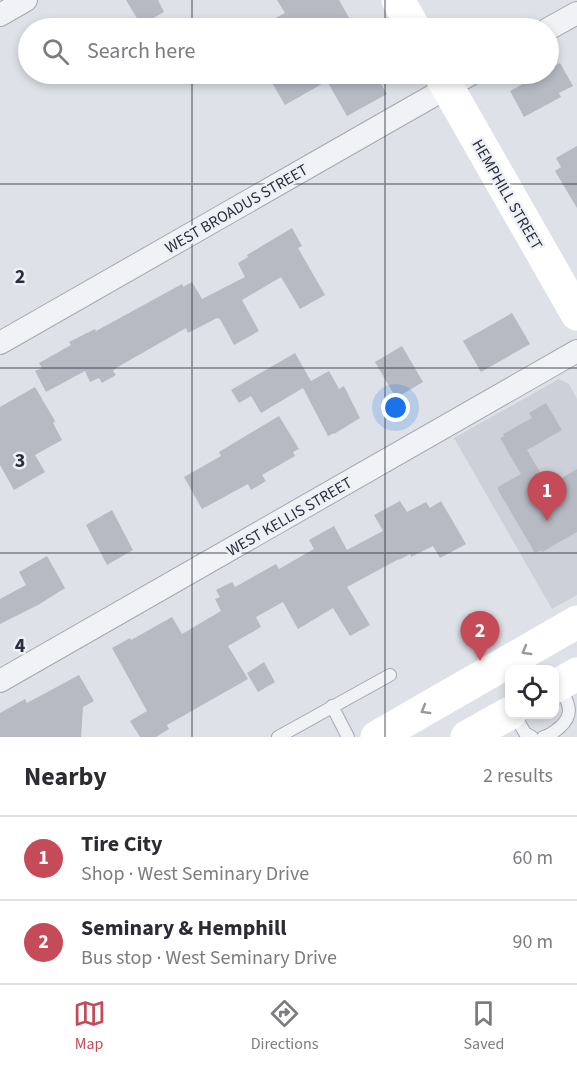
<!DOCTYPE html>
<meta charset="utf-8">
<style>
:root{--surface:#fff;--page:#f2f2f3;--text:#2b2b33;--muted:#7c7c81;--line:#e1e1e2;--accent:#c54b58}
body{margin:0;font-family:"Source Sans 3",sans-serif;background:var(--page);color:var(--text)}
.controls{position:absolute;right:18px;bottom:18px;display:grid;overflow:hidden;border-radius:12px;box-shadow:0 3px 9px #0003}
.controls button{width:54px;height:54px;display:grid;place-items:center;padding:0;border:0;border-bottom:2px solid var(--line);background:var(--surface);color:var(--text);font:30px sans-serif}
.you{position:absolute;left:396px;top:408px;width:21px;height:21px;margin:-15px;border:4px solid #fff;border-radius:50%;background:#1a73e8;box-shadow:0 0 0 9px #1a73e833}
.badge{display:grid;place-items:center;width:39px;height:39px;border-radius:50%;background:var(--accent);color:#fff;font-size:20px;font-weight:700}
.pin{position:absolute;translate:-50% -50px;filter:drop-shadow(0 2px 3px #0008)}
.pin::after{content:'';position:absolute;top:32px;width:21px;height:18px;background:inherit;clip-path:polygon(0 0,100% 0,50% 100%)}
.list{margin:0;padding:0;list-style:none}
h2{display:flex;justify-content:space-between;align-items:center;height:78px;margin:0;padding:0 24px;font-size:26px}
h2 small{font-size:20px;font-weight:400;color:var(--muted)}
.list li{display:grid;grid-template-columns:39px 1fr auto;gap:18px;align-items:center;box-sizing:border-box;height:84px;padding:0 24px;border-top:2px solid var(--line)}
.list b{display:block;font-size:22px;white-space:nowrap}
.list p{margin:0;font-size:20px;white-space:nowrap;color:var(--muted)}
.list em{font-size:20px;font-style:normal;color:var(--muted)}
.icon{flex:none;width:33px;height:33px;fill:none;stroke:currentColor;stroke-width:2;stroke-linecap:round;stroke-linejoin:round}
.map{position:relative;flex:none;width:577px;height:737px;overflow:hidden}
.search{position:absolute;background:var(--surface);box-shadow:0 3px 9px #0003;left:18px;right:18px;top:18px;height:66px;display:flex;align-items:center;gap:15px;box-sizing:border-box;padding:0 21px;border-radius:33px;color:var(--muted);font-size:22px}
.sheet{height:246px;background:var(--surface)}
nav{display:flex;justify-content:space-around;align-items:center;box-sizing:border-box;height:84px;border-top:2px solid var(--line);background:var(--surface);font-size:16px;color:var(--muted)}
nav a{display:grid;justify-items:center;gap:3px}
nav .on{color:var(--accent)}
.map>svg:first-child{display:block}
</style>
<div class="map">
<svg width="577" height="737" viewBox="0 0 577 737">
<rect width="100%" height="100%" fill="#dee1e7"/>
<polygon fill="#cdd0d9" points="559,379 569,384 577,399 577,595 552,609 454,438"/>
<g fill="#b6bac3">
<polygon points="126,0 158,0 164,12 141,25"/>
<polygon points="277,0 339,0 355,28 256,28 285,13"/>
<polygon points="560,63 573,86 559,93 561,97 524,117 510,91 541,74 549,74 549,69"/>
<polygon points="267,74 375,74 387,94 347,116 327,81 285,105"/>
<polygon points="577,146 577,208 555,171 561,167 556,158"/>
<polygon points="292,228 302,246 298,248 325,295 300,309 281,277 242,300 259,331 234,345 220,319 217,318 188,333 186,328 116,368 113,371 116,375 102,383 99,378 90,382 85,371 46,392 35,371 42,368 39,363 71,345 69,342 95,329 96,331 182,284 183,287 192,282 202,299 245,277 238,263 248,257 247,255"/>
<polygon points="512,313 530,344 481,372 463,341"/>
<polygon points="402,346 423,382 396,398 375,362"/>
<polygon points="295,353 311,381 329,371 339,389 344,386 360,418 334,434 334,433 328,436 303,388 261,413 251,396 239,403 231,390"/>
<polygon points="35,387 55,421 53,423 62,440 35,455 45,472 14,490 0,465 0,407"/>
<polygon points="546,403 562,430 527,450 548,486 577,469 577,532 542,552 541,550 535,553 498,490 498,487 521,474 500,438 504,436 503,434 532,418 529,413"/>
<polygon points="279,416 299,449 293,452 295,456 262,475 266,481 251,490 248,484 202,509 184,477 221,456 219,452"/>
<polygon points="400,501 407,512 426,502 430,508 441,501 466,544 440,558 433,546 411,557 410,554 399,560 399,559 347,587 370,625 350,636 333,608 298,629 283,602 256,617 261,627 228,646 248,679 167,725 169,729 156,737 140,737 130,721 147,711 112,648 130,638 131,640 172,617 182,634 221,611 215,599 220,597 216,590 232,582 235,587 276,564 279,569 314,549 309,540 334,526 347,550 383,531 374,515"/>
<polygon points="112,510 133,550 107,565 86,525"/>
<polygon points="47,556 65,588 38,605 0,624 0,599 26,585 19,572"/>
<polygon points="264,662 275,682 258,692 247,673"/>
<polygon points="79,675 94,701 83,707 81,737 0,737 0,713 25,699 27,703"/>
</g>
<g fill="none" stroke-linecap="round" stroke-linejoin="round">
<g stroke="#a4a8b1" stroke-width="14">
<g id="lane">
<polyline points="332,706 348,737"/>
<polyline points="514,714 525,733 532,737"/>
<polyline points="278,737 390,675"/>
<path d="M543,737C551,735 554,732 560,727C576,713 567,702 560,685"/>
</g>
</g>
<g stroke="#a4a8b1" stroke-width="24">
<g id="street">
<polyline points="0,15 26,0"/>
<polyline points="548,29 577,13"/>
<polyline points="0,343 471,74"/>
<polyline points="0,681 577,351"/>
</g>
</g>
<use href="#lane" stroke="#f1f2f5" stroke-width="12"/>
<use href="#street" stroke="#f1f2f5" stroke-width="22"/>
<g stroke="#fff" stroke-width="33">
<polyline points="398,0 414,28"/>
<polyline points="440,74 577,314"/>
<polyline points="554,687 577,674"/>
<polyline points="377,737 577,622"/>
<polyline points="467,737 510,713"/>
</g>
</g>
<defs><path id="oneway-chevron" d="M-2-3.5L2.5 0L-2 3.5" fill="none" stroke-width="1.6" stroke-linecap="round" stroke-linejoin="round" transform="scale(1.5)"/></defs>
<g stroke="#94979e">
<use href="#oneway-chevron" transform="translate(526 651) rotate(150)"/>
<use href="#oneway-chevron" transform="translate(425 710) rotate(150)"/>
</g>
<path fill="none" stroke="#292f3d" stroke-width="1.5" stroke-opacity="0.55" d="M192,0V28M385,0V28M192,74V737M385,74V737M0,184H577M0,368H577M0,553H577"/>
<g text-anchor="middle" stroke-width="5" stroke-linejoin="round" paint-order="stroke">
<g font-size="16" fill="#292f3d" stroke="#eef0f5">
<text transform="translate(508 194) rotate(60)" y="6">HEMPHILL STREET</text>
<text transform="translate(236 208) rotate(-30)" y="6">WEST BROADUS STREET</text>
<text transform="translate(289 516) rotate(-30)" y="6">WEST KELLIS STREET</text>
</g>
</g>
<g font-size="20" text-anchor="middle" font-weight="bold" fill="#292f3d" stroke="#eef0f5" stroke-width="5" stroke-linejoin="round" paint-order="stroke">
<text x="20" y="283">2</text>
<text x="20" y="467">3</text>
<text x="20" y="652">4</text>
</g>
</svg>
<div class="controls">
<button><svg class="icon" aria-label="locate" viewBox="0 0 24 24"><circle cx="12" cy="12" r="6"/><path d="M12 2v4M12 18v4M2 12h4M18 12h4"/></svg></button>
</div>
<div class="you"></div>
<div class="pin badge" style="left:547px;top:521px">1</div>
<div class="pin badge" style="left:480px;top:661px">2</div>
<div class="search"><svg class="icon" aria-label="search" viewBox="0 0 24 24"><circle cx="10" cy="10" r="6"/><path d="M15 15l6 6"/></svg>Search here</div>
</div>
<section class="sheet">
<h2>Nearby<small>2 results</small></h2>
<ul class="list">
<li><span class="badge">1</span><div><b>Tire City</b><p>Shop · West Seminary Drive</p></div><em>60 m</em></li>
<li><span class="badge">2</span><div><b>Seminary &amp; Hemphill</b><p>Bus stop · West Seminary Drive</p></div><em>90 m</em></li>
</ul>
</section>
<nav>
<a class="on"><svg class="icon" aria-label="map" viewBox="0 0 24 24"><path d="M3 6l6-2 6 2 6-2v14l-6 2-6-2-6 2zM9 4v14M15 6v14"/></svg>Map</a>
<a><svg class="icon" aria-label="directions" viewBox="0 0 24 24"><path d="M12 3l9 9-9 9-9-9zM9 14v-3h6M13 9l2 2-2 2"/></svg>Directions</a>
<a><svg class="icon" aria-label="saved" viewBox="0 0 24 24"><path d="M7 4h10v16l-5-4-5 4z"/></svg>Saved</a>
</nav>
